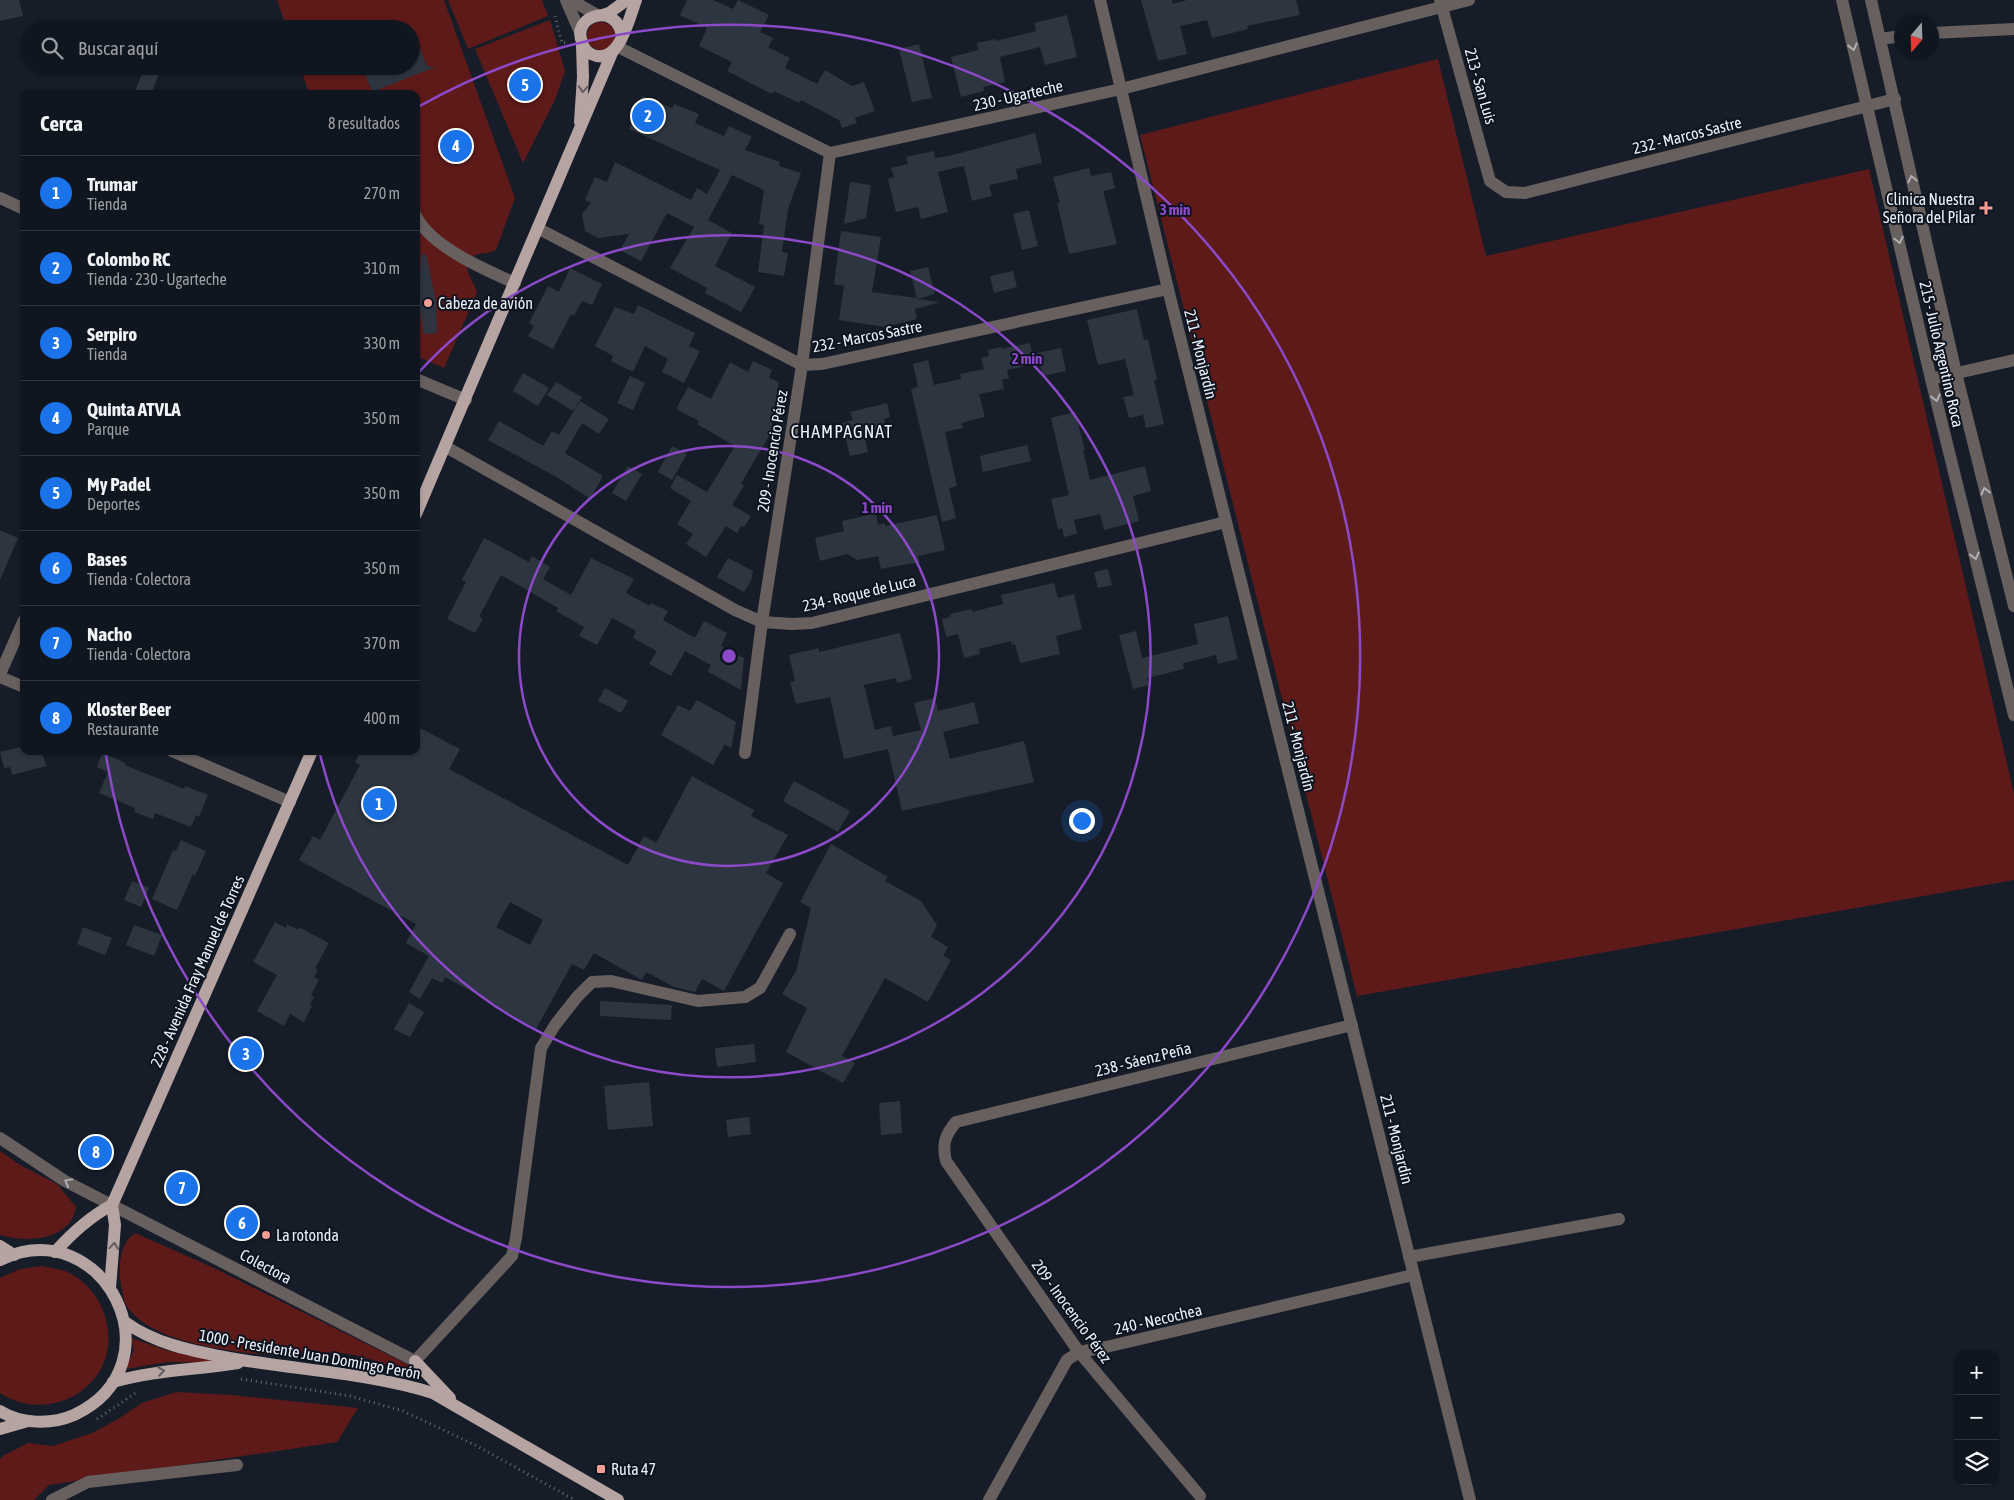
<!DOCTYPE html>
<html lang="es">
<meta charset="utf-8">
<style>
:root{--surface:#10161f;--page:#191f28;--text:#f1f3f6;--muted:#9c9fa4;--line:#30353d;--accent:#1a73e8}
body{margin:0;font-family:"Asap Condensed",sans-serif;background:var(--page);color:var(--text)}
.controls{position:absolute;right:15px;bottom:15px;display:grid;overflow:hidden;border-radius:10px;box-shadow:0 1px 4px #0004}
.controls button{width:45px;height:45px;display:grid;place-items:center;padding:0;border:0;border-bottom:1px solid var(--line);background:var(--surface);color:var(--text);font:25px sans-serif}
.compass{position:absolute;left:1894px;top:15px;width:45px;height:45px;border-radius:50%;background:var(--surface);box-shadow:0 1px 4px #0004;rotate:199deg}
.you{position:absolute;left:1081px;top:820px;width:18px;height:18px;margin:-12px;border:4px solid #fff;border-radius:50%;background:#1a73e8;box-shadow:0 0 0 8px #1a73e833}
.badge{display:grid;place-items:center;width:32px;height:32px;border-radius:50%;background:var(--accent);color:#fff;font-size:16px;font-weight:700}
.pin{position:absolute;translate:-50% -50%;border:2px solid #fff;box-shadow:0 1px 5px #0006}
.list{margin:0;padding:0;list-style:none}
h2{display:flex;justify-content:space-between;align-items:center;height:65px;margin:0;padding:0 20px;font-size:21px}
h2 small{font-size:16px;font-weight:400;color:var(--muted)}
.list li{display:grid;grid-template-columns:32px 1fr auto;gap:15px;align-items:center;box-sizing:border-box;height:75px;padding:0 20px;border-top:1px solid var(--line)}
.list b{display:block;font-size:19px;white-space:nowrap}
.list p{margin:0;font-size:16px;white-space:nowrap;color:var(--muted)}
.list em{font-size:16px;font-style:normal;color:var(--muted)}
.icon{flex:none;width:28px;height:28px;fill:none;stroke:currentColor;stroke-width:2;stroke-linecap:round;stroke-linejoin:round}
.map{position:relative;flex:none;width:2014px;height:1500px;overflow:hidden}
.search{position:absolute;background:var(--surface);box-shadow:0 1px 4px #0004;left:20px;top:20px;width:400px;height:55px;display:flex;align-items:center;gap:12px;box-sizing:border-box;padding:0 18px;border-radius:28px;color:var(--muted);font-size:19px}
.panel{position:absolute;background:var(--surface);box-shadow:0 1px 4px #0004;left:20px;top:90px;width:400px;height:665px;border-radius:10px}
.map>svg:first-child{display:block}
</style>
<div class="map">
<svg width="2014" height="1500" viewBox="0 0 2014 1500">
<rect width="100%" height="100%" fill="#161d29"/>
<g fill="#5d1a19">
<path d="M277,0H444L515,198L496,250C484,256 479,250 467,260C466,278 473,277 477,293L444,368L416,356V94H309L300,66H411V29H287Z"/>
<polygon points="448,0 542,0 548,16 468,49"/>
<polygon points="550,20 565,71 555,100 523,163 475,49"/>
<circle cx="601" cy="36" r="14"/>
<polygon points="1438,59 1486,256 1869,169 2014,794 2014,880 1357,996 1140,135"/>
<path d="M0,1151L20,1165L57,1184L76,1207C71,1241 26,1243 0,1235Z"/>
<path d="M135,1233L214,1268L415,1368L407,1372L398,1368C380,1363 359,1354 339,1353C313,1351 286,1356 260,1354C223,1351 139,1339 124,1300C122,1293 121,1284 120,1277C119,1262 121,1242 135,1233Z"/>
<path d="M42,1266C50,1268 58,1269 65,1271C101,1286 119,1332 102,1367C83,1404 34,1416 0,1393V1278L20,1269Z"/>
<polygon points="131,1338 169,1351 226,1363 168,1362 125,1369 134,1350"/>
<polygon points="176,1392 232,1395 358,1408 337,1442 49,1485 34,1500 0,1500 0,1459 3,1456 28,1443 53,1446 92,1433 118,1419 142,1403"/>
</g>
<g fill="#2d3541" fill-rule="evenodd">
<polygon points="0,0 19,0 23,16 0,21"/>
<polygon points="687,0 713,0 733,9 738,0 769,15 760,32 773,38 768,47 790,58 785,68 817,84 825,70 852,86 864,82 875,111 855,118 857,123 842,128 839,120 801,100 799,103 774,91 772,94 727,71 732,62 699,46 707,28 680,15"/>
<polygon points="1141,0 1172,0 1173,4 1187,0 1296,0 1300,15 1247,26 1248,29 1212,38 1207,20 1180,26 1187,54 1158,61"/>
<polygon points="1067,15 1077,57 1045,65 1040,47 1000,57 1005,82 983,87 984,91 961,97 951,57 978,50 977,43 996,39 996,41 1036,31 1034,23"/>
<polygon points="412,28 427,66 435,67 372,92 362,66 411,66"/>
<polygon points="919,44 932,98 912,102 899,49"/>
<polygon points="145,66 162,66 151,94 134,94"/>
<polygon points="642,96 672,108 674,104 699,114 695,123 724,136 729,126 752,137 745,150 780,162 779,166 801,173 788,209 782,252 788,253 784,276 758,272 764,225 759,224 764,190 732,175 708,220 732,233 715,266 755,287 741,312 705,293 707,288 670,268 694,227 667,213 641,261 620,250 629,234 598,238 585,231 582,214 591,203 585,200 595,177 607,182 615,162 691,200 697,188 707,194 720,170 629,129"/>
<polygon points="1035,133 1042,163 1016,169 1018,179 989,185 992,196 972,201 964,166 938,172 948,212 921,219 918,207 896,212 888,179 894,177 891,168 908,164 906,157 934,151 935,158 949,156"/>
<polygon points="1089,168 1091,176 1111,172 1115,188 1103,191 1117,244 1069,254 1057,203 1060,203 1053,177"/>
<polygon points="850,182 871,185 866,218 844,224"/>
<polygon points="1029,210 1038,246 1022,250 1013,214"/>
<polygon points="841,231 881,237 872,292 917,298 910,271 928,267 935,294 917,299 940,302 915,309 917,319 885,327 839,320 844,286 834,284"/>
<polygon points="426,254 436,302 437,333 424,334 419,304 421,255"/>
<polygon points="570,268 602,284 592,305 582,301 574,316 571,314 553,349 528,336 534,326 529,323 548,286 559,292"/>
<polygon points="1013,271 1017,287 994,293 990,276"/>
<polygon points="638,305 695,333 689,346 700,351 684,383 662,372 668,359 645,346 633,372 611,361 613,356 595,346 615,307 634,314"/>
<polygon points="1137,309 1144,340 1148,339 1152,358 1157,379 1154,380 1164,424 1146,428 1143,415 1129,418 1123,397 1134,395 1125,359 1098,365 1087,320"/>
<polygon points="1030,343 1035,364 1007,370 1009,378 1002,380 1004,389 979,394 985,417 961,423 963,428 945,432 957,486 949,488 956,518 942,522 911,389 918,387 913,364 928,360 934,385 961,379 960,374 984,369 981,358 989,356 988,350 1002,347 1002,349"/>
<polygon points="1061,348 1066,371 1043,376 1037,353"/>
<polygon points="753,361 772,370 769,378 779,382 770,434 741,484 744,486 732,505 751,516 744,527 741,526 737,533 726,526 706,557 686,544 693,534 677,524 691,501 670,488 677,475 707,492 735,446 697,424 699,421 676,409 688,387 711,399 730,362 748,372"/>
<polygon points="523,373 549,388 538,406 513,391"/>
<polygon points="630,376 645,383 633,410 617,403"/>
<polygon points="556,382 582,397 573,411 547,395"/>
<polygon points="580,401 609,419 599,434 582,423 565,453 603,476 590,499 560,479 488,440 499,421 543,446 552,431 559,435"/>
<polygon points="887,403 890,417 884,419 888,434 865,439 868,452 850,456 842,423 853,420 850,412"/>
<polygon points="1075,412 1085,450 1083,450 1090,480 1145,466 1151,491 1133,496 1139,521 1104,530 1100,514 1074,520 1077,534 1064,537 1062,528 1058,529 1051,499 1069,495 1051,418"/>
<polygon points="1027,445 1031,461 983,472 980,456"/>
<polygon points="672,446 687,454 672,480 658,472"/>
<polygon points="628,466 642,474 626,501 612,493"/>
<polygon points="876,513 878,525 885,523 885,526 937,515 945,550 918,556 920,562 881,569 878,556 857,560 847,554 820,561 815,538 844,531 842,521"/>
<polygon points="0,530 18,538 0,580"/>
<polygon points="484,538 529,562 532,556 550,567 543,579 571,595 591,558 634,579 626,593 650,606 651,603 668,611 663,620 695,638 704,621 727,633 721,646 744,658 741,690 708,672 711,665 685,651 671,676 649,664 657,651 633,638 636,631 612,618 597,645 579,636 584,627 556,611 558,608 501,575 479,617 483,619 475,633 447,619 466,582 462,580"/>
<polygon points="728,558 753,571 751,581 744,592 717,577"/>
<polygon points="1108,569 1112,585 1098,588 1094,572"/>
<polygon points="1054,583 1058,598 1074,594 1082,629 1056,636 1060,654 1020,663 1015,644 1012,645 1011,641 979,649 980,654 964,658 958,634 946,637 942,619 951,617 950,614 972,609 972,612 1003,604 1001,595"/>
<polygon points="1228,616 1238,659 1218,664 1216,655 1183,663 1184,669 1147,678 1149,685 1133,689 1119,635 1136,631 1142,658 1198,644 1194,624"/>
<polygon points="900,633 912,679 897,683 896,678 864,685 875,730 891,726 893,736 921,730 914,703 935,698 938,711 974,702 979,723 943,732 950,759 1024,741 1034,782 902,811 888,749 844,759 830,697 796,704 790,682 795,681 789,655 819,648 819,652"/>
<polygon points="605,688 628,701 621,713 598,701"/>
<polygon points="697,700 736,722 731,748 725,744 713,765 661,735 678,705 690,711"/>
<path d="M416,726L460,749L449,769L628,865L644,836L656,843L692,776L754,810L751,816L788,835L766,873L783,883L724,991L702,979L695,992L674,987L646,972L642,980L594,953L584,970L572,964L536,1029L496,1008L497,1005L445,977L442,983L432,978L420,999L409,992L429,956L406,943L416,924L299,860L313,836L320,840L360,765L355,762L361,751H416ZM510,902L543,920L530,945L496,927Z"/>
<polygon points="24,746 24,751 42,751 46,766 12,775 10,767 4,768 0,752"/>
<polygon points="102,753 126,763 125,765 184,789 185,786 208,795 199,817 196,815 191,827 155,813 153,819 134,812 135,808 99,793 108,772 97,767"/>
<polygon points="794,781 850,811 838,832 783,801"/>
<polygon points="181,840 206,851 195,876 193,874 177,910 152,899 173,850 176,851"/>
<polygon points="831,844 888,877 885,881 921,901 937,925 931,937 948,947 943,956 951,960 928,1002 885,978 842,1056 855,1063 843,1083 786,1052 807,1008 782,994 796,971 811,908 800,902"/>
<polygon points="132,881 149,888 141,907 124,900"/>
<polygon points="275,922 286,928 287,924 298,930 299,927 329,943 315,968 318,970 314,977 319,980 311,995 314,997 310,1004 312,1006 304,1022 290,1014 284,1026 257,1011 277,975 253,962"/>
<polygon points="134,925 162,935 154,956 126,945"/>
<polygon points="83,927 112,938 105,955 77,944"/>
<polygon points="600,1001 672,1005 671,1020 600,1016"/>
<polygon points="409,1003 424,1012 410,1037 394,1029"/>
<polygon points="754,1044 756,1062 717,1067 715,1048"/>
<polygon points="649,1082 653,1126 608,1130 604,1086"/>
<polygon points="900,1101 902,1133 881,1135 879,1103"/>
<polygon points="749,1117 751,1134 728,1137 726,1120"/>
</g>
<g fill="none" stroke-linecap="round" stroke-linejoin="round">
<g stroke="#646a75" stroke-width="3" stroke-dasharray="1 4" stroke-linecap="butt">
<polyline points="555,16 562,43 568,42"/>
<polyline points="241,1379 350,1396 403,1411 475,1445 575,1500"/>
<polyline points="97,1419 137,1392"/>
</g>
<g stroke="#68605f" stroke-width="12">
<polyline points="566,0 580,32"/>
<polyline points="571,0 597,15"/>
<polyline points="1100,0 1168,289 1470,1500"/>
<polyline points="1440,0 1490,181 1506,192 1525,193 1895,99"/>
<polyline points="1842,0 1931,379 2014,715"/>
<polyline points="1871,0 1956,373 2014,606"/>
<polyline points="1932,33 2014,29"/>
<polyline points="1880,39 1902,36"/>
<polyline points="618,47 830,153 1121,89 1469,0"/>
<polyline points="0,198 24,209"/>
<path d="M416,216C431,247 486,270 515,283"/>
<polyline points="539,229 802,365 822,364 1168,289"/>
<polyline points="416,379 466,400"/>
<polyline points="1931,379 2014,360"/>
<polyline points="446,447 735,610 762,622 792,624 812,623 1226,522"/>
<polyline points="0,674 24,620"/>
<polyline points="0,677 24,687"/>
<polyline points="172,751 290,802"/>
<polyline points="745,753 762,622 802,365 830,153"/>
<polyline points="0,1138 65,1181 415,1361 512,1256 516,1238 541,1048 555,1025 577,997 592,982 611,981 698,1001 745,997 760,988 790,934"/>
<polyline points="1409,1257 1619,1219"/>
<path d="M1200,1496L1079,1352L946,1161C942,1144 945,1135 956,1122L1352,1025"/>
<polyline points="52,1500 88,1482 237,1465"/>
<polyline points="989,1500 1067,1360 1079,1352 1106,1347 1413,1275"/>
</g>
<g stroke="#b6a4a2" stroke-width="12">
<polyline points="603,15 609,13 627,0"/>
<path d="M622,37C618,1 571,15 582,42C583,47 587,52 591,54C619,68 629,18 636,0"/>
<polyline points="580,122 583,77 582,45"/>
<polyline points="416,514 612,53"/>
<polyline points="0,1246 14,1255"/>
<path d="M55,1252C72,1233 89,1217 112,1205"/>
<path d="M0,1260C103,1210 182,1364 74,1415C51,1425 21,1424 0,1411"/>
<polyline points="110,1288 115,1225 112,1205 312,751"/>
<path d="M125,1322C154,1343 188,1350 224,1357C293,1370 366,1372 433,1393L618,1500"/>
<polyline points="415,1361 450,1398"/>
<path d="M113,1382C154,1370 196,1370 238,1363"/>
<polyline points="0,1429 28,1421"/>
</g>
</g>
<defs><path id="oneway-chevron" d="M-2-3.5L2.5 0L-2 3.5" fill="none" stroke-width="1.6" stroke-linecap="round" stroke-linejoin="round" transform="scale(1.25)"/></defs>
<g stroke="#b0afb3">
<use href="#oneway-chevron" transform="translate(1853 47) rotate(76)"/>
<use href="#oneway-chevron" transform="translate(1912 179) rotate(-103)"/>
<use href="#oneway-chevron" transform="translate(1899 240) rotate(77)"/>
<use href="#oneway-chevron" transform="translate(1936 398) rotate(76)"/>
<use href="#oneway-chevron" transform="translate(1985 491) rotate(-104)"/>
<use href="#oneway-chevron" transform="translate(1975 556) rotate(76)"/>
<use href="#oneway-chevron" transform="translate(68 1182) rotate(-151)"/>
</g>
<g stroke="#625c60">
<use href="#oneway-chevron" transform="translate(583 89) rotate(94)"/>
<use href="#oneway-chevron" transform="translate(114 1246) rotate(-85)"/>
<use href="#oneway-chevron" transform="translate(161 1371) rotate(-8)"/>
</g>
<g fill="none" stroke="#8c49c8" stroke-width="2.5">
<circle cx="729" cy="656" r="210"/>
<path d="M419 372A421 421 0 1 1 320 754"/>
<path d="M418 107A631 631 0 1 1 106 755"/>
</g>
<g fill="#f59c95" stroke="#0d141f" stroke-width="2">
<path d="M1983.5 200.5h5v5h5v5h-5v5h-5v-5h-5v-5h5z"/>
<circle cx="428" cy="303" r="5"/>
<circle cx="266" cy="1235" r="5"/>
<rect x="596" y="1464" width="10" height="10" rx="2.5"/>
</g>
<g text-anchor="middle" stroke-width="4" stroke-linejoin="round" paint-order="stroke">
<g font-size="16" fill="#ebf0f8" stroke="#0d141f">
<text transform="translate(1481 86) rotate(74)" y="6">213 - San Luis</text>
<text transform="translate(1018 95) rotate(-13)" y="6">230 - Ugarteche</text>
<text transform="translate(1687 135) rotate(-14)" y="6">232 - Marcos Sastre</text>
<text transform="translate(867 336) rotate(-11)" y="6">232 - Marcos Sastre</text>
<text transform="translate(1201 354) rotate(76)" y="6">211 - Monjardín</text>
<text transform="translate(1942 354) rotate(77)" y="6">215 - Julio Argentino Roca</text>
<text transform="translate(772 451) rotate(-81)" y="6">209 - Inocencio Pérez</text>
<text transform="translate(859 593) rotate(-13)" y="6">234 - Roque de Luca</text>
<text transform="translate(1299 746) rotate(76)" y="6">211 - Monjardín</text>
<text transform="translate(197 971) rotate(-66)" y="6">228 - Avenida Fray Manuel de Torres</text>
<text transform="translate(1143 1059) rotate(-14)" y="6">238 - Sáenz Peña</text>
<text transform="translate(1397 1139) rotate(76)" y="6">211 - Monjardín</text>
<text transform="translate(266 1266) rotate(28)" y="6">Colectora</text>
<text transform="translate(1072 1311) rotate(54)" y="6">209 - Inocencio Pérez</text>
<text transform="translate(1158 1319) rotate(-13)" y="6">240 - Necochea</text>
<text transform="translate(310 1354) rotate(10)" y="6">1000 - Presidente Juan Domingo Perón</text>
</g>
<g font-size="16" fill="#ebf0f8" stroke="#0d141f" text-anchor="start">
<text x="1975" y="205" text-anchor="end">Clinica Nuestra<tspan x="1975" dy="18">Señora del Pilar</tspan></text>
<text x="438" y="309">Cabeza de avión</text>
<text x="276" y="1241">La rotonda</text>
<text x="611" y="1475">Ruta 47</text>
</g>
<g font-size="18" letter-spacing="1" fill="#ebf0f8" stroke="#0d141f">
<text x="842" y="438">CHAMPAGNAT</text>
</g>
</g>
<circle cx="729" cy="656" r="8" fill="#8c49c8" stroke="#0d141f" stroke-width="2.5"/>
<g font-size="15" text-anchor="middle" font-weight="bold" fill="#8c49c8" stroke="#0d141f" stroke-width="4" stroke-linejoin="round" paint-order="stroke">
<text x="1175" y="215">3 min</text>
<text x="1027" y="364">2 min</text>
<text x="877" y="513">1 min</text>
</g>
</svg>
<div class="controls">
<button>+</button>
<button>−</button>
<button><svg class="icon" aria-label="layers" viewBox="0 0 24 24"><path d="M12 4l9 5-9 5-9-5zM3 14l9 5 9-5"/></svg></button>
</div>
<svg class="compass" viewBox="-18 -18 36 36"><path d="M0-13l5 13h-10z" fill="#e53935"/><path d="M0 13l5-13h-10z" fill="#9c9fa4"/></svg>
<div class="you"></div>
<div class="pin badge" style="left:379px;top:804px">1</div>
<div class="pin badge" style="left:648px;top:116px">2</div>
<div class="pin badge" style="left:246px;top:1054px">3</div>
<div class="pin badge" style="left:456px;top:146px">4</div>
<div class="pin badge" style="left:525px;top:85px">5</div>
<div class="pin badge" style="left:242px;top:1223px">6</div>
<div class="pin badge" style="left:182px;top:1188px">7</div>
<div class="pin badge" style="left:96px;top:1152px">8</div>
<div class="search"><svg class="icon" aria-label="search" viewBox="0 0 24 24"><circle cx="10" cy="10" r="6"/><path d="M15 15l6 6"/></svg>Buscar aquí</div>
<section class="panel">
<h2>Cerca<small>8 resultados</small></h2>
<ul class="list">
<li><span class="badge">1</span><div><b>Trumar</b><p>Tienda</p></div><em>270 m</em></li>
<li><span class="badge">2</span><div><b>Colombo RC</b><p>Tienda · 230 - Ugarteche</p></div><em>310 m</em></li>
<li><span class="badge">3</span><div><b>Serpiro</b><p>Tienda</p></div><em>330 m</em></li>
<li><span class="badge">4</span><div><b>Quinta ATVLA</b><p>Parque</p></div><em>350 m</em></li>
<li><span class="badge">5</span><div><b>My Padel</b><p>Deportes</p></div><em>350 m</em></li>
<li><span class="badge">6</span><div><b>Bases</b><p>Tienda · Colectora</p></div><em>350 m</em></li>
<li><span class="badge">7</span><div><b>Nacho</b><p>Tienda · Colectora</p></div><em>370 m</em></li>
<li><span class="badge">8</span><div><b>Kloster Beer</b><p>Restaurante</p></div><em>400 m</em></li>
</ul>
</section>
</div>
